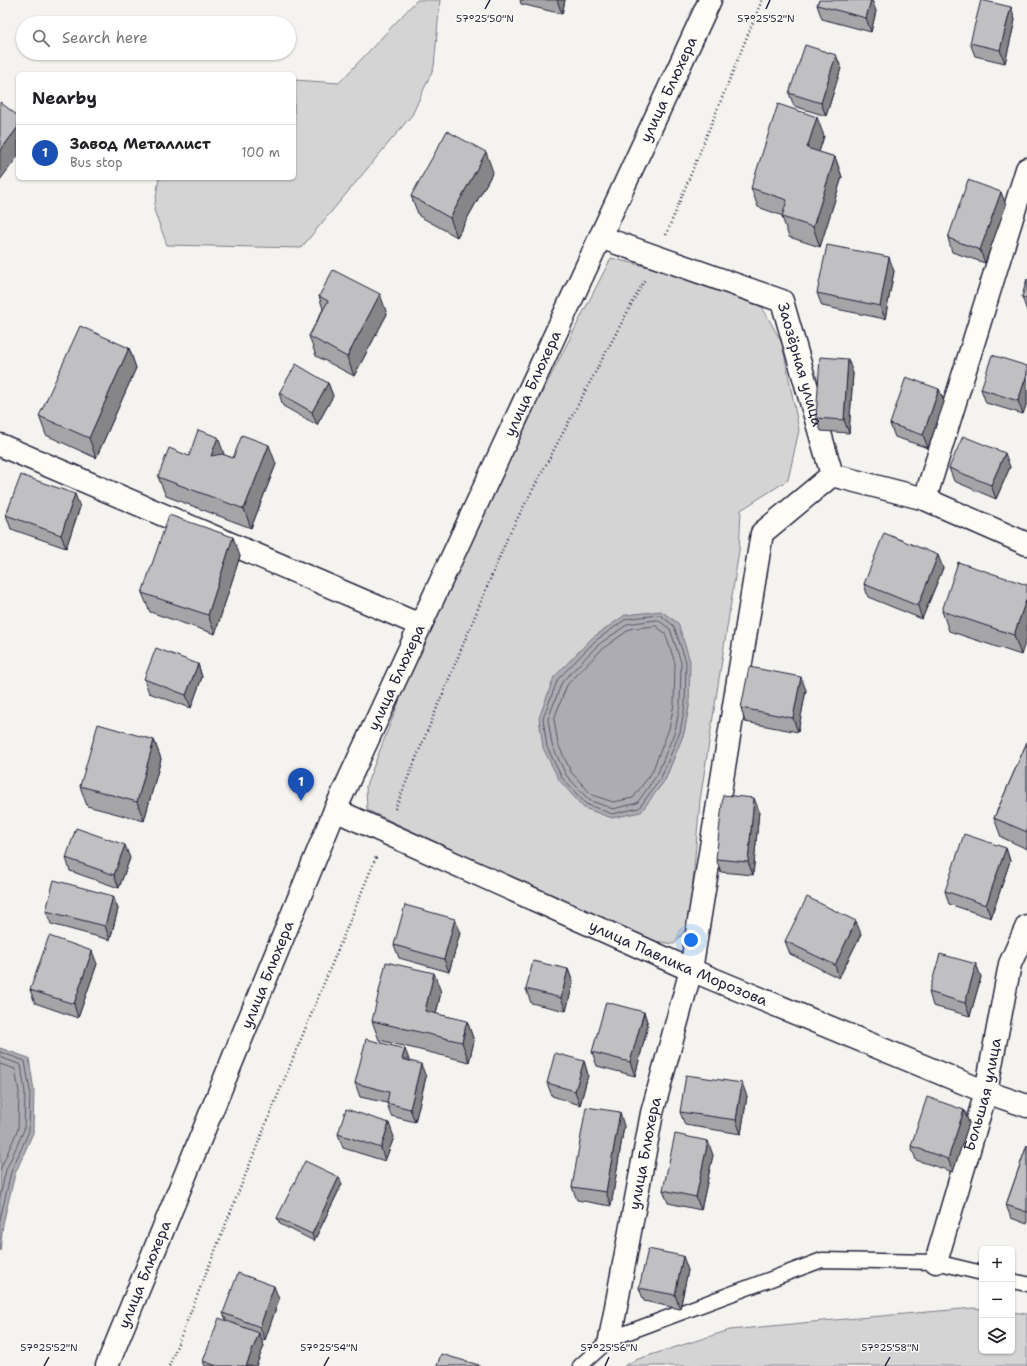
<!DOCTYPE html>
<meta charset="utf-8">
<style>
:root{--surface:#fff;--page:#f6f6f6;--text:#202124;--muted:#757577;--line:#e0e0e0;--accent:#7c3aed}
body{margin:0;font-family:"Shantell Sans",sans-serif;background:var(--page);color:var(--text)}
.controls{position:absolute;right:12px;bottom:12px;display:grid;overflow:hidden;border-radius:6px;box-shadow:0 1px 3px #0004}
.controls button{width:36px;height:36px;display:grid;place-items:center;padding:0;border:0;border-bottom:1px solid var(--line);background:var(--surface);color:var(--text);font:20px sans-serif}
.you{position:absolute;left:691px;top:940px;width:14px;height:14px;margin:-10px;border:3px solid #fff;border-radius:50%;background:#1a73e8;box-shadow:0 0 0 6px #1a73e833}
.badge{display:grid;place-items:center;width:26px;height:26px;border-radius:50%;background:var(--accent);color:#fff;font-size:13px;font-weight:700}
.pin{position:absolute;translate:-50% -33px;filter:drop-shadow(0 1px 2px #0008)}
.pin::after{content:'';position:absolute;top:21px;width:14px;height:12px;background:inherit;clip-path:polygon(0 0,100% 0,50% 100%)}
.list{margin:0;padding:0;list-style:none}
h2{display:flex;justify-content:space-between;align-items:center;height:52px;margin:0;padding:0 16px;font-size:17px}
h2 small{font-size:13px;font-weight:400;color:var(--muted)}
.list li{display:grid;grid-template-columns:26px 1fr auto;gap:12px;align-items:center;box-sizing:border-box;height:56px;padding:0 16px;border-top:1px solid var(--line)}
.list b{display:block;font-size:15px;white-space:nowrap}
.list p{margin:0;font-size:13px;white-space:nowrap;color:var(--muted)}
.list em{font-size:13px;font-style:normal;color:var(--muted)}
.icon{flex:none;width:22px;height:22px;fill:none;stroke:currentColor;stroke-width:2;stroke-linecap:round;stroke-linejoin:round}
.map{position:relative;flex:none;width:1027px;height:1366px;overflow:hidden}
.search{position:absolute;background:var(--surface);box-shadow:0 1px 3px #0004;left:16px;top:16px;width:280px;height:44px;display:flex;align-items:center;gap:10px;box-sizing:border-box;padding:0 14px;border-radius:22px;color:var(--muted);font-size:15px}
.panel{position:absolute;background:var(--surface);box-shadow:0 1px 3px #0004;left:16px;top:72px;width:280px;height:108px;border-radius:6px}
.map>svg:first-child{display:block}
</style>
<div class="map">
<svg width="1027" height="1366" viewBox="0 0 1027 1366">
<rect width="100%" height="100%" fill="#f4f3ef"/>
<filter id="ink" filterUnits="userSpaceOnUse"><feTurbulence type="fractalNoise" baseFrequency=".025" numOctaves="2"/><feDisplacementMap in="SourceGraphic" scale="8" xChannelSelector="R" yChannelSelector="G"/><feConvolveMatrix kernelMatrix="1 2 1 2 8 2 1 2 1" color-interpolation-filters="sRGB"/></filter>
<g filter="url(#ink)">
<g fill="#d5d4d5" stroke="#7c7b88" fill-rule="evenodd">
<polygon points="417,0 440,0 434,67 412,115 301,248 167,245 154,210 159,178 294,178 294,80 339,83"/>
<path d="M611,258L678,274L761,305L782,343L799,430L788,480L741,510L739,551L700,800L689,926L674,944L647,940L367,810L366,786L423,640L543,391ZM689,706L684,733L665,780Z"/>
<polygon points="974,1308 982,1309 982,1351 1012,1351 1012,1312 1027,1314 1027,1366 624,1366 638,1359 730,1330 823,1321"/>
</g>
<g fill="#acacb2" stroke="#757582">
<polygon points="661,611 678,623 690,661 689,706 684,733 665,780 641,812 612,818 584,808 559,780 543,748 539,718 554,677 592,638 625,615"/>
<polygon points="0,1048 29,1058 34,1091 33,1133 15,1174 3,1224 0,1251"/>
</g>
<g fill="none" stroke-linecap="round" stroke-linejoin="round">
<g stroke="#59596b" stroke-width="1">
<polygon points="660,615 674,626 686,662 685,705 680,732 661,778 639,808 612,814 586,804 562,778 547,747 543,718 558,679 595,641 626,619"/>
<polygon points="658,620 670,629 681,662 680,705 675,731 657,775 637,803 613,809 589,800 566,775 552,745 548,719 562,682 598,645 628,624"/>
<polygon points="656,626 665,633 675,663 674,704 669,729 652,772 633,798 613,802 592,795 571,772 558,744 554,719 567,685 602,649 630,629"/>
<polyline points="0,1052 25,1061 30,1091 29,1131 11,1172 0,1220"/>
<polyline points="0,1057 21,1065 25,1092 24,1130 6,1170 0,1197"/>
<polyline points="0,1064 15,1069 19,1092 18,1129 0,1170"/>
</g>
<g stroke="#22223b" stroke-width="17">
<g id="service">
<polyline points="1012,1281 1027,1284"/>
<polyline points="580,1366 610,1339 822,1260 936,1262 982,1273"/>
</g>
</g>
<g stroke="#22223b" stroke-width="25">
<g id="minor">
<path id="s1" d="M600,237L782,301L832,475L925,499L1027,544"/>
<polyline points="0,445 420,625"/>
<polyline points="925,499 1027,169"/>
<path id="s2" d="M335,810L691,970L986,1092L1027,1106"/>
<path id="s3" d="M936,1262L986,1092L1010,964L1027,926"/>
<path id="s4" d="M610,1339L652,1113L691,970L762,533L832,475"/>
</g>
</g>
<g stroke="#22223b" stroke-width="25">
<g id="tertiary">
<path id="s5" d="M107,1366L335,810L710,0"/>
</g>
</g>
<g stroke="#22223b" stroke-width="2.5" stroke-dasharray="1 3" stroke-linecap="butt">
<polyline points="666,235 762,0"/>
<polyline points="395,809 509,534 645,279"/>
<polyline points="169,1366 261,1136 377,855"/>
</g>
<use href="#service" stroke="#fdfcf7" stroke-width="14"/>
<use href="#minor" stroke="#fdfcf7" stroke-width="22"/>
<use href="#tertiary" stroke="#fdfcf7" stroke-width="22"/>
</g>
<g fill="#a5a4a7" stroke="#22223b">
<polygon points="520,0 565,0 562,14 521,4"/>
<polygon points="817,5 876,11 871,32 822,19"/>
<polygon points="1011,7 1015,20 1005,63 975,56 970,43"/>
<polygon points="836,55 841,68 826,116 794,106 789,93"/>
<polygon points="824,136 819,152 835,157 842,177 820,247 789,237 782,217 783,216 758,207 751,188"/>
<polygon points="493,172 457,237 419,216 411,196"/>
<polygon points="1006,205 985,263 952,252 948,238"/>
<polygon points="894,271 885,319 822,306 817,293"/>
<polygon points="1027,279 1027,311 1022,297"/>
<polygon points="319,296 387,314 354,376 316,356 309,336 323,309"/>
<polygon points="129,348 136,368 96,458 46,435 39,416"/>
<polygon points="1027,366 1027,402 1023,414 986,403 981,389"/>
<polygon points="853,373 849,433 821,431 816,418"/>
<polygon points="328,383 333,396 317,425 283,406 279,393"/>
<polygon points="939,389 944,402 928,448 895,437 890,424"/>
<polygon points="224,455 233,458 276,464 251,528 166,496 158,477 189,456"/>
<polygon points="1010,467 996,499 954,481 949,468"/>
<polygon points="80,507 66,548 11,529 6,515"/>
<polygon points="240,556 215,634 150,612 142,593"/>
<polygon points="943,568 922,619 868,597 864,584"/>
<polygon points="1027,585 1021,655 949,631 942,611"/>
<polygon points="198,664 202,677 191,708 149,693 144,679"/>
<polygon points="806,690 798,732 745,722 741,708"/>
<polygon points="154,740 161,759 144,821 87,806 80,786"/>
<polygon points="1027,742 1027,849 1001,837 994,818"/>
<polygon points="759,811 753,875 721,872 716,859"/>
<polygon points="1006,848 1010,861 991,918 949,904 945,891"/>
<polygon points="66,858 130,858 119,888 70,871"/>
<polygon points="113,896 118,909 110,940 51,924 46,911"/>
<polygon points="460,933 449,972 399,958 394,945"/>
<polygon points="861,934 839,978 790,954 785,941"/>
<polygon points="97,964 78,1018 35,1003 30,990"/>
<polygon points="976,964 981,977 970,1016 933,1006 929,992"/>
<polygon points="568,969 573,983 566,1011 531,1003 526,989"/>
<polygon points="441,992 436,1014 467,1021 474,1041 469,1062 379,1040 372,1021"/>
<polygon points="644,1012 648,1025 635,1076 597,1066 592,1052"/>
<polygon points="409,1061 426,1077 415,1122 391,1116 387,1103 360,1097 355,1083"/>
<polygon points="584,1061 588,1075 580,1105 552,1096 547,1083"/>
<polygon points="747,1096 741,1134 685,1125 680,1112"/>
<polygon points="964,1110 969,1123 953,1172 916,1160 911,1146"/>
<polygon points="624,1126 611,1206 577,1200 572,1187"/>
<polygon points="338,1134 394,1137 385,1161 343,1148"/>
<polygon points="1027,1145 1027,1224 1011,1218 1006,1205"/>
<polygon points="713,1155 701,1210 668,1203 663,1190"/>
<polygon points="342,1184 314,1241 280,1224 277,1218"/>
<polygon points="688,1270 680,1309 644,1301 639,1288"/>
<polygon points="279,1299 265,1340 261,1339 264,1346 256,1366 205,1366 203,1361 226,1320 223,1313"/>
</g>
<g fill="#868688" stroke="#22223b">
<polygon points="557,0 565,0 562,14"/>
<polygon points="871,0 872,0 876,11 871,32 866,18"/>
<polygon points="1011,7 1015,20 1005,63 1000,50"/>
<polygon points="836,55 841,68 826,116 821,103"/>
<polygon points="817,117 824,136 814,168 807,148"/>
<polygon points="18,127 18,156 0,180 0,151"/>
<polygon points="486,152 493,172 457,237 450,218"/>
<polygon points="835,157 842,177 820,247 813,227"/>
<polygon points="1001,192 1006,205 985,263 980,250"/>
<polygon points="889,257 894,271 885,319 880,306"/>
<polygon points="380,294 387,314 354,376 347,357"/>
<polygon points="129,348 136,368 96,458 89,438"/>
<polygon points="848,359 853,373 849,433 844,420"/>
<polygon points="1027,374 1027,402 1023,414 1018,401"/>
<polygon points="328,383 333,396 317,425 312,412"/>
<polygon points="939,389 944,402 928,448 923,435"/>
<polygon points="218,437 225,457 211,456"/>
<polygon points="269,445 276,464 251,528 244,509"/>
<polygon points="1005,453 1010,467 996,499 991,485"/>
<polygon points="75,494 80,507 66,548 61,535"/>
<polygon points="233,537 240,556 215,634 208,615"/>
<polygon points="938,555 943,568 922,619 918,606"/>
<polygon points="1027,597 1027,637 1021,655 1014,635"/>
<polygon points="198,664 202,677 191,708 186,695"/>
<polygon points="801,677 806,690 798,732 793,718"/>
<polygon points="154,740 161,759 144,821 137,802"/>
<polygon points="754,798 759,811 753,875 748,862"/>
<polygon points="125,845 130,858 119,888 114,875"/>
<polygon points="1006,848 1010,861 991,918 986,905"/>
<polygon points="113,896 118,909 110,940 105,926"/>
<polygon points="455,919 460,933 449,972 444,959"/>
<polygon points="856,921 861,934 839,978 835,965"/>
<polygon points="92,951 97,964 78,1018 74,1004"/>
<polygon points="976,964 981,977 970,1016 965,1003"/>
<polygon points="568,969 573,983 566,1011 561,998"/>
<polygon points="434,973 441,992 432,1031 425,1011"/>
<polygon points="644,1012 648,1025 635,1076 630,1062"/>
<polygon points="467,1021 474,1041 469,1062 462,1042"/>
<polygon points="405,1049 410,1062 402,1059"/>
<polygon points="584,1061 588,1075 580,1105 575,1091"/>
<polygon points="421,1064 426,1077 415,1122 410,1109"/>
<polygon points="742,1083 747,1096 741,1134 736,1120"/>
<polygon points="964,1110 969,1123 953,1172 948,1159"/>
<polygon points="620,1112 624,1126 611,1206 606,1192"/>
<polygon points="389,1123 394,1137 385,1161 381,1148"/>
<polygon points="708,1141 713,1155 701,1210 696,1197"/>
<polygon points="339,1177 342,1184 314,1241 312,1234"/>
<polygon points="683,1256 688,1270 680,1309 675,1295"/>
<polygon points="274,1286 279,1299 265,1340 260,1327"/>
<polygon points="259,1333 264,1346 256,1366 246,1366"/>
</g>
<g fill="#c0bfc2" stroke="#22223b">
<polygon points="819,0 871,0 866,18 817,5"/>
<polygon points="981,0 1011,7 1000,50 970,43"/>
<polygon points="805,45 836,55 821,103 789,93"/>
<polygon points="0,102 18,116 18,127 0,151"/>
<polygon points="778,104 817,117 807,148 835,157 813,227 782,217 787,200 751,188"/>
<polygon points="447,131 486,152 450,218 411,196"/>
<polygon points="968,180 1001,192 980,250 948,238"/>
<polygon points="827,245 889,257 880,306 817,293"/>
<polygon points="333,270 380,294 347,357 309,336 328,301 319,296"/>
<polygon points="1027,279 1027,299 1022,297"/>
<polygon points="80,326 129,348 89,438 39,416"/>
<polygon points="992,355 1027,366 1027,374 1018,401 981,389"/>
<polygon points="820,357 848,359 844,420 816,418"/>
<polygon points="296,364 328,383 312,412 279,393"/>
<polygon points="906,377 939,389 923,435 890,424"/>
<polygon points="198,430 218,437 211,456 222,454 233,458 242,435 269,445 244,509 158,477 169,448 189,456"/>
<polygon points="963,436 1005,453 991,485 949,468"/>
<polygon points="21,475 75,494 61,535 6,515"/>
<polygon points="169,515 233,537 208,615 142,593"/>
<polygon points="884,533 938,555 918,606 864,584"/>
<polygon points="958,562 1027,585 1027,597 1014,635 942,611"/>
<polygon points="156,648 198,664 186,695 144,679"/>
<polygon points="749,667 801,677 793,718 741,708"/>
<polygon points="98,724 154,740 137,802 80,786"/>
<polygon points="1027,742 1027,832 994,818"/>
<polygon points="723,795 754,798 748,862 716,859"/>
<polygon points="76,828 125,845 114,875 66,858"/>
<polygon points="964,834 1006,848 986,905 945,891"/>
<polygon points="54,880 113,896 105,926 46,911"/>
<polygon points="807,897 856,921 835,965 785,941"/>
<polygon points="405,905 455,919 444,959 394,945"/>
<polygon points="49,936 92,951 74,1004 30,990"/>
<polygon points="940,954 976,964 965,1003 929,992"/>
<polygon points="533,961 568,969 561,998 526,989"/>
<polygon points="386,962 434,973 425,1011 467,1021 462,1042 372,1021"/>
<polygon points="606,1002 644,1012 630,1062 592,1052"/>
<polygon points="366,1039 405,1049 402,1059 421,1064 410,1109 387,1103 389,1092 355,1083"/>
<polygon points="555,1053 584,1061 575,1091 547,1083"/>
<polygon points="686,1075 742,1083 736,1120 680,1112"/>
<polygon points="927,1097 964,1110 948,1159 911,1146"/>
<polygon points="586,1107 620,1112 606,1192 572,1187"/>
<polygon points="346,1109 389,1123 381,1148 338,1134"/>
<polygon points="675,1134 708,1141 696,1197 663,1190"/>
<polygon points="1027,1145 1027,1212 1006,1205"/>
<polygon points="305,1161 339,1177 312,1234 277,1218"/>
<polygon points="648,1249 683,1256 675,1295 639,1288"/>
<polygon points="238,1273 274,1286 260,1327 223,1313"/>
<polygon points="219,1318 259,1333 246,1366 217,1366 203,1361"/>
<polygon points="441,1354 479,1365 479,1366 437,1366"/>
</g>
</g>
<path fill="none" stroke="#22223b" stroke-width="1.5" d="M485,9L490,0M766,9L770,0M44,1366L49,1357M324,1366L329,1357M605,1366L609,1357M885,1366L890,1357"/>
<g text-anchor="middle" stroke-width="3" stroke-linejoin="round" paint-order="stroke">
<g font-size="15" fill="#22223b" stroke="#fdfcf7">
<text dy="5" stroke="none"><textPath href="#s5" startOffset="1395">улица Блюхера</textPath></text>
<text dy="5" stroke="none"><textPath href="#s1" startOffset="259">Заозёрная улица</textPath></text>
<text dy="5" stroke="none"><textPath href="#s5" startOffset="1071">улица Блюхера</textPath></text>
<text dy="5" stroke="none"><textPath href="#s5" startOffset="747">улица Блюхера</textPath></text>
<text dy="5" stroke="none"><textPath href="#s2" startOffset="376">улица Павлика Морозова</textPath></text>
<text dy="5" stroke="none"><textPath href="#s5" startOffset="423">улица Блюхера</textPath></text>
<text dy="5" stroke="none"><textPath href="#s3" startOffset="174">Большая улица</textPath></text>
<text dy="5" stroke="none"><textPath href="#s4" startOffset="189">улица Блюхера</textPath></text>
<text dy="5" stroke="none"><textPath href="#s5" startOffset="99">улица Блюхера</textPath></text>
</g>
</g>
<g font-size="10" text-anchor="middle" fill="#22223b" stroke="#fdfcf7" stroke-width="3" stroke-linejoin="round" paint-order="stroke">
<text x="485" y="22">57°25'50"N</text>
<text x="766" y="22">57°25'52"N</text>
<text x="49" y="1351">57°25'52"N</text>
<text x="329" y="1351">57°25'54"N</text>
<text x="609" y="1351">57°25'56"N</text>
<text x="890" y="1351">57°25'58"N</text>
</g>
</svg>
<div class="controls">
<button>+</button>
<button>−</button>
<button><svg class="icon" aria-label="layers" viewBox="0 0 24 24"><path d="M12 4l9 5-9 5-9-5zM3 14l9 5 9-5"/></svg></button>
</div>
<div class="you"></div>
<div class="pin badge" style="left:301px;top:801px;background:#1a4fb4">1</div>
<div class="search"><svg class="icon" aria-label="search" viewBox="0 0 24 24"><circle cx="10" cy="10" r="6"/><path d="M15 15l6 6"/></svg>Search here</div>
<section class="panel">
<h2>Nearby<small></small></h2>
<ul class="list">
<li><span class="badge" style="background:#1a4fb4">1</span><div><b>Завод Металлист</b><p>Bus stop</p></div><em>100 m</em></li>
</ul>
</section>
</div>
